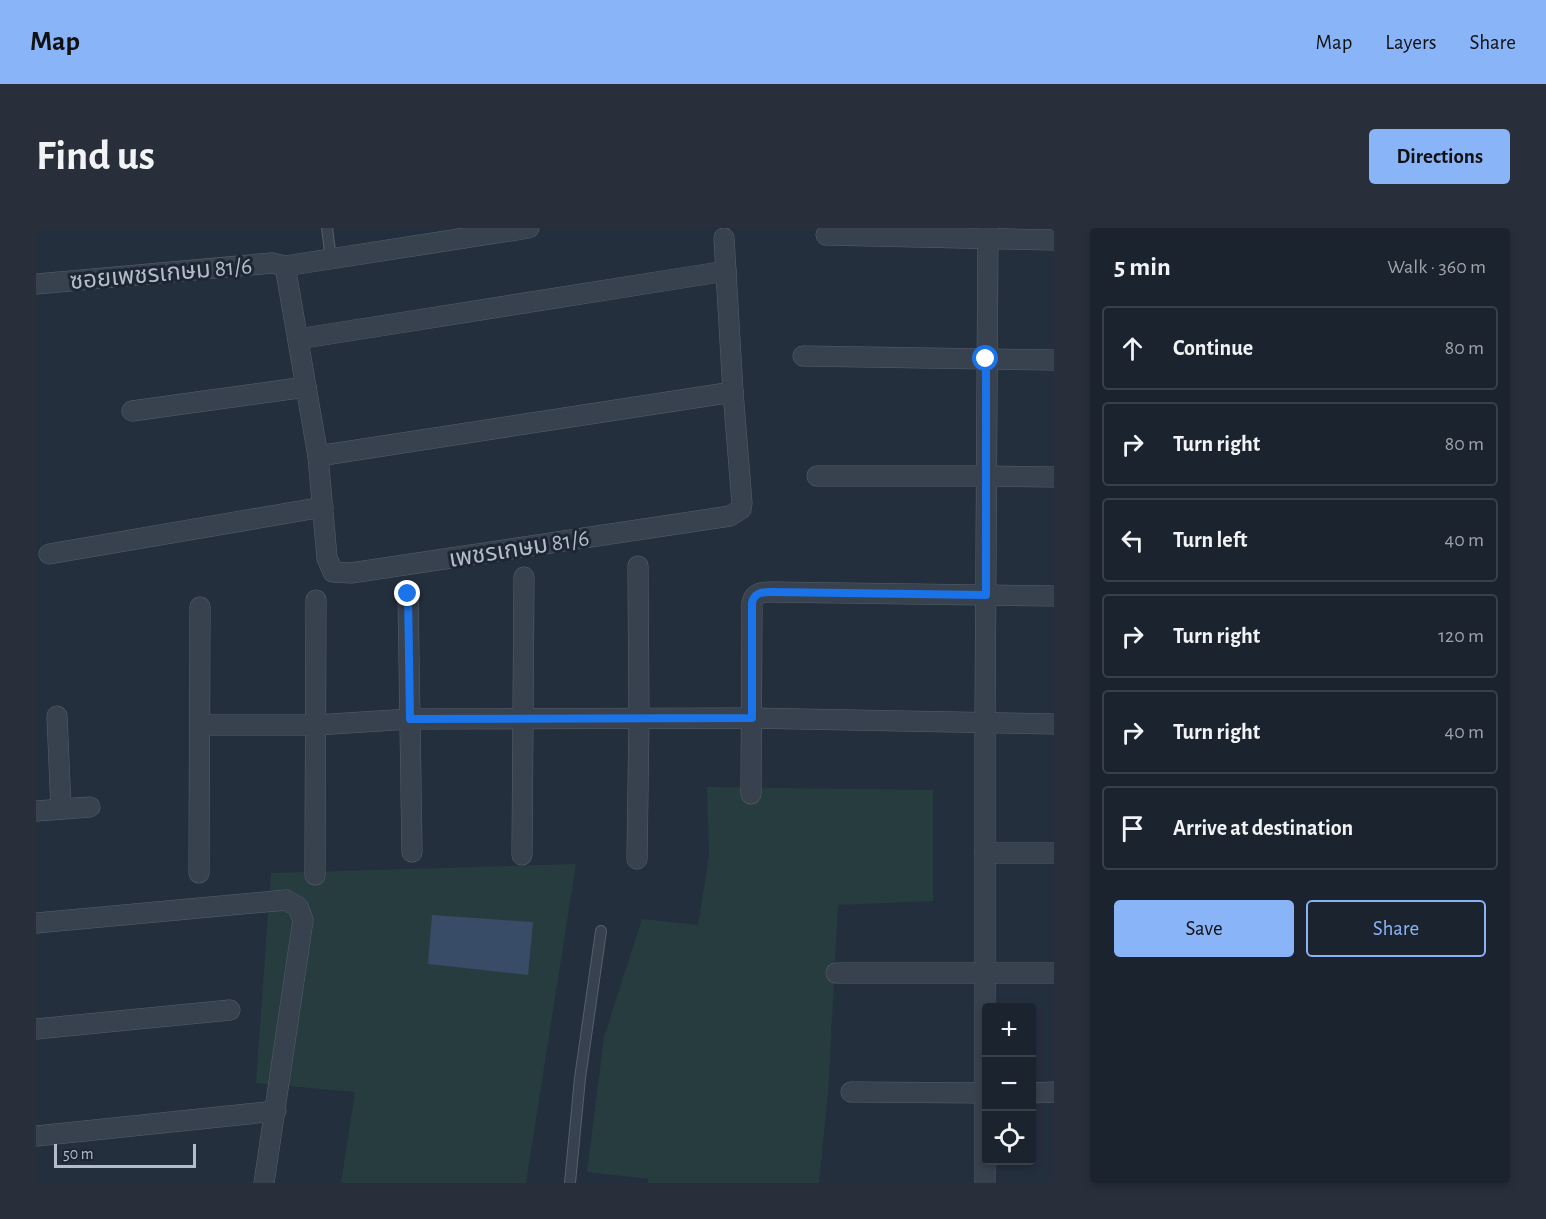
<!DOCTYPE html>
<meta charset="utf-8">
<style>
:root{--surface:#1b232e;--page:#282f3a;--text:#f1f3f6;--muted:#a0a4aa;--line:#39404a;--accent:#8ab4f8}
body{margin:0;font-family:"Alegreya Sans","Noto Sans Thai",sans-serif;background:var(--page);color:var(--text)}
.controls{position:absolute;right:18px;bottom:18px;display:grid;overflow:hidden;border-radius:6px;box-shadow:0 3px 9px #0003}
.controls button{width:54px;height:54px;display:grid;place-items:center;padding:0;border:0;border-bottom:2px solid var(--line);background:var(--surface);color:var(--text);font:30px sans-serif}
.scale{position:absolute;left:18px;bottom:15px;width:142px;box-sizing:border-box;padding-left:6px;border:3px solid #b4bcc9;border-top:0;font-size:16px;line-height:21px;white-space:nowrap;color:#b4bcc9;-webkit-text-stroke:4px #1d2633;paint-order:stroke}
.stop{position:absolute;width:18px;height:18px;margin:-14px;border:4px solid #1a73e8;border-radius:50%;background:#fff}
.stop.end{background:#1a73e8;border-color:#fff;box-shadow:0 2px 6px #0008}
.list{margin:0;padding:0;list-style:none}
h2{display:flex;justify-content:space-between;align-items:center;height:78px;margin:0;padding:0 24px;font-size:26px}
h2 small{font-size:20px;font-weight:400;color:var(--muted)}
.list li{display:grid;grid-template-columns:39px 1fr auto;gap:18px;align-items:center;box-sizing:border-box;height:84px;margin:0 12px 12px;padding:0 12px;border:2px solid var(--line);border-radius:6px}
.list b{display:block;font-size:22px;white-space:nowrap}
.list em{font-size:20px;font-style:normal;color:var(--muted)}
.actions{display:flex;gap:12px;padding:18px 24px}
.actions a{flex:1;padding:14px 0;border:2px solid var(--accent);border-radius:6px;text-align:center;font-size:21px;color:var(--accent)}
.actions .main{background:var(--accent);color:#111}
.icon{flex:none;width:33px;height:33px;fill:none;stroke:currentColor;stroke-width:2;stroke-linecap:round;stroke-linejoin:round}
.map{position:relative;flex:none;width:1018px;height:955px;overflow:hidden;border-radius:6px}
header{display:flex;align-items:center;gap:36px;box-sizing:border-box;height:84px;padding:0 30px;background:var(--accent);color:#111}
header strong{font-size:28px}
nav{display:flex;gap:33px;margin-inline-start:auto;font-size:21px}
.intro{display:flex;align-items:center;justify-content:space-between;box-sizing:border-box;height:144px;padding:0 36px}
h1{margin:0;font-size:42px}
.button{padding:15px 27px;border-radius:6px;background:var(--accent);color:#111;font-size:21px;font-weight:700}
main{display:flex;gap:36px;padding:0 36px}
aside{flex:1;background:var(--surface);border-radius:6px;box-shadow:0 3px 9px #0003}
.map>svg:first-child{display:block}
</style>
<header>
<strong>Map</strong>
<nav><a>Map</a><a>Layers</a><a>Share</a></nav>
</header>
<div class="intro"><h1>Find us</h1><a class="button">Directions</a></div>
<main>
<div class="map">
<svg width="1018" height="955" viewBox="0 0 1018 955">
<rect width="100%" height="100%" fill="#242f3e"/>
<g fill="#263c3f">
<polygon points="671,559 897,562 897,673 802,677 792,866 783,955 612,955 612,951 551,944 568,809 606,691 662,697 673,628"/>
<polygon points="540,636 490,955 305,955 319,864 220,855 235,645"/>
</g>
<polygon fill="#394c67" points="396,687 497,694 492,747 392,736"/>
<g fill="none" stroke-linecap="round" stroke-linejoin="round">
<g stroke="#565f6c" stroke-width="12">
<g id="lane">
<polyline points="291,0 295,31"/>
<polyline points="534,955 544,850 565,703"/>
</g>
</g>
<g stroke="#565f6c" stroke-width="21">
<g id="street">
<polyline points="790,7 1018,12"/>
<polyline points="249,38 282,228 291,330 297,344 315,345 694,288 705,281 706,275 697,164 688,10"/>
<polyline points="0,56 236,35 249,38 493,0"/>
<polyline points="262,111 690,43"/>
<polyline points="767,128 1018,132"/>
<polyline points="96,183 270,159"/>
<polyline points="282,228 697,164"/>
<polyline points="781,248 950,248 1018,249"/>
<polyline points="13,326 287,279"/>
<polyline points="372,366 376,624"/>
<polyline points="21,488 25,581"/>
<polyline points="164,497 280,497 374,491 716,490 1018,496"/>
<path d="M715,566L716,375C718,364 727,364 736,364L1018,368"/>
<polyline points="0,583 54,579"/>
<polyline points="949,625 1018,625"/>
<polyline points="486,627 488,349"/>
<polyline points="601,631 603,492 602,338"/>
<polyline points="163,645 164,379"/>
<polyline points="279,647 280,372"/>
<polyline points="0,695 250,672 262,679 267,692 228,955"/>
<polyline points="800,745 1018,745"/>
<polyline points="0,801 194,782"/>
<polyline points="815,864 951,865"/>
<polyline points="996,865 1018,864"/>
<polyline points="0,908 240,883"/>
<polyline points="949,955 949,495 952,0"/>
</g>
</g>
<use href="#lane" stroke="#38414e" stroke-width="10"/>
<use href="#street" stroke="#38414e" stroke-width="20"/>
</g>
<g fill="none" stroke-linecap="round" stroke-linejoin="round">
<path stroke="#1a73e8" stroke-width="8" d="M372,366L374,491L716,490V375C718,364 727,364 736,364L950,367V131"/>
</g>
<g text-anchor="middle" stroke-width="6" stroke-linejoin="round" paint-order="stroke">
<g font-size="24" fill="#b4bcc9" stroke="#1d2633">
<text transform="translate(125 45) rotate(-5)" y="8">ซอยเพชรเกษม 81/6</text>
<text transform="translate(483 320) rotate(-9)" y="8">เพชรเกษม 81/6</text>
</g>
</g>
</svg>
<div class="controls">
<button>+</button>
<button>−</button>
<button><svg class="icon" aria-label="locate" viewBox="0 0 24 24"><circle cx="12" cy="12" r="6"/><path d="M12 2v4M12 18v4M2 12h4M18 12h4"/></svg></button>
</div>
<div class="scale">50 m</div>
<div class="stop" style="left:950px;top:131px"></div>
<div class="stop end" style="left:372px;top:366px"></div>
</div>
<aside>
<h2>5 min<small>Walk · 360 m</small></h2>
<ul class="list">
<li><svg class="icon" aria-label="ahead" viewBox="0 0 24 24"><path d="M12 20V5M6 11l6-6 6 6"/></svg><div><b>Continue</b></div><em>80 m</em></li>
<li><svg class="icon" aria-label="right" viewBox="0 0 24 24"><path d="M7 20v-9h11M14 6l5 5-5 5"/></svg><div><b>Turn right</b></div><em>80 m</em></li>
<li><svg class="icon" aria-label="left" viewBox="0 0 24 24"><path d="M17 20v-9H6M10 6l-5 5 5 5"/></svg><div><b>Turn left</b></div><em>40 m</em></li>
<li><svg class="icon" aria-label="right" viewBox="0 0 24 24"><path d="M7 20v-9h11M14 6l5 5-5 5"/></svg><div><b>Turn right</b></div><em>120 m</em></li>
<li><svg class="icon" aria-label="right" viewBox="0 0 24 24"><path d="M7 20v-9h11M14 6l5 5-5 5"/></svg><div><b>Turn right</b></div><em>40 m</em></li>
<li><svg class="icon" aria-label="arrive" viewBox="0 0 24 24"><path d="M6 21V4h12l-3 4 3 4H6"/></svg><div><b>Arrive at destination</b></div></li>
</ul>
<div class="actions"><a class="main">Save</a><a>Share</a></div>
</aside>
</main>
